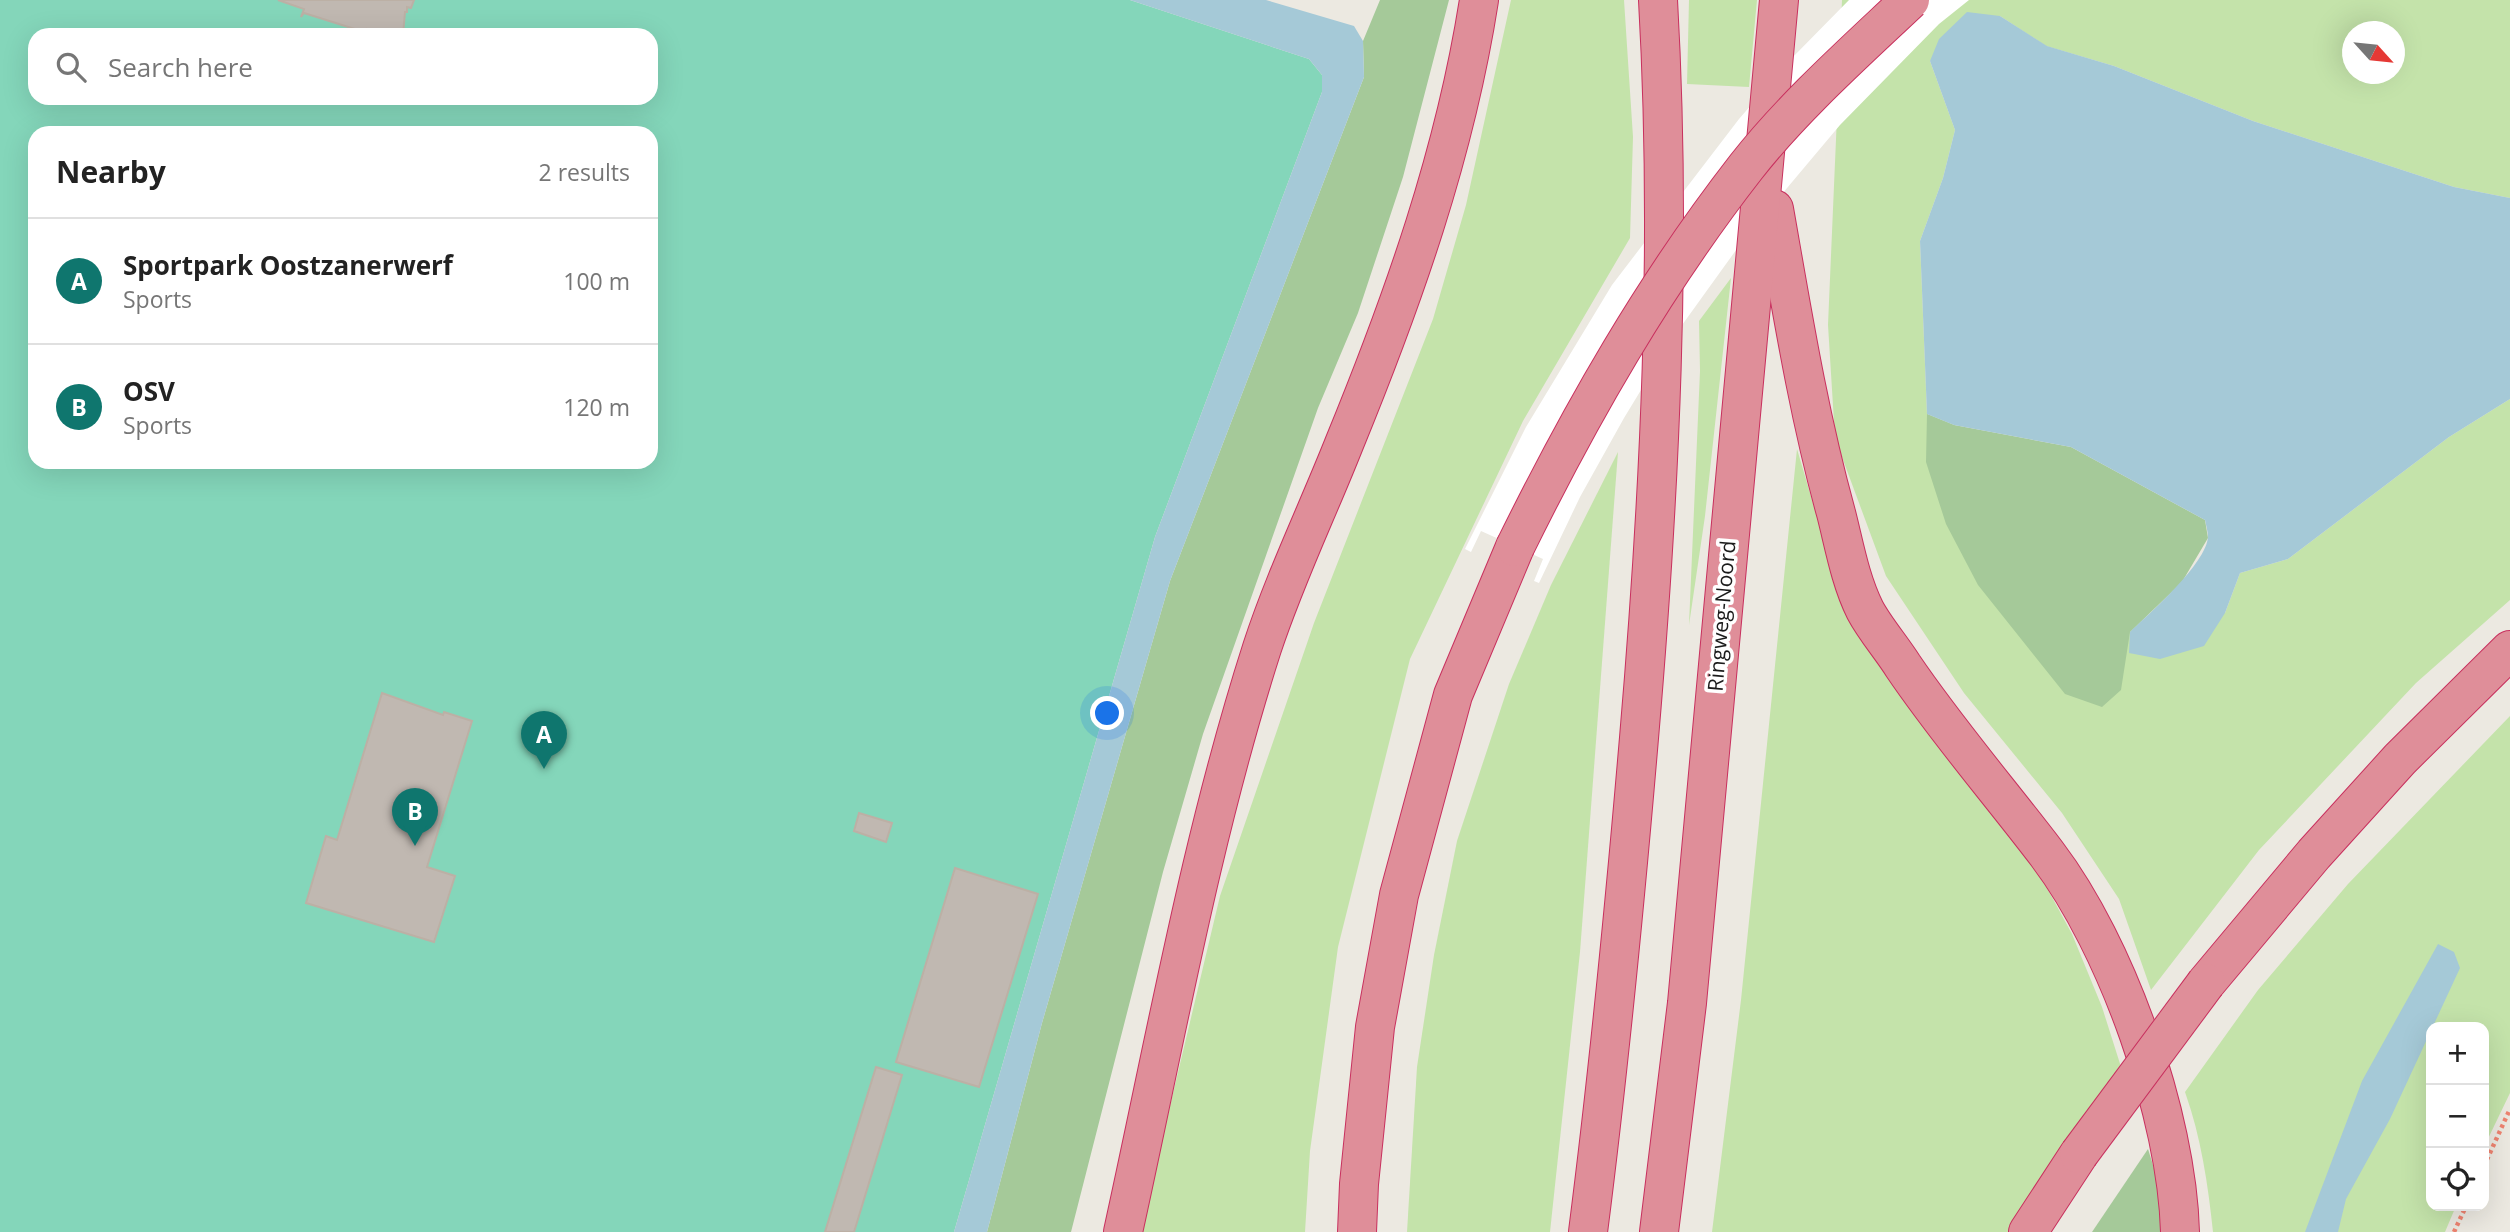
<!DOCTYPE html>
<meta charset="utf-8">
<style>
:root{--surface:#fff;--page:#f6f6f6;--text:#222;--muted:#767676;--line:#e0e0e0;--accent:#0f766e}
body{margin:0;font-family:"Open Sans",sans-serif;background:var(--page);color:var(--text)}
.controls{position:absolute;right:21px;bottom:21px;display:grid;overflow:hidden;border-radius:14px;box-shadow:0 7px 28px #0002}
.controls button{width:63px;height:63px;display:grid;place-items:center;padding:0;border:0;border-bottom:2px solid var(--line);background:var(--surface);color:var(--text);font:35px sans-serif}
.compass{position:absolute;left:2342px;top:21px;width:63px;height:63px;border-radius:50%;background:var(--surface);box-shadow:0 7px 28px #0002;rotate:117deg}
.you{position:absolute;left:1108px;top:714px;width:24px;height:24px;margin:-18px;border:5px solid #fff;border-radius:50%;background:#1a73e8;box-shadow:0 0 0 10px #1a73e833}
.badge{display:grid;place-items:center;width:46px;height:46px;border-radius:50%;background:var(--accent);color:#fff;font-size:23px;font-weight:700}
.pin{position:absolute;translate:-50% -58px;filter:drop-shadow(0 2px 4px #0008)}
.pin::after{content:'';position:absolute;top:37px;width:24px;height:21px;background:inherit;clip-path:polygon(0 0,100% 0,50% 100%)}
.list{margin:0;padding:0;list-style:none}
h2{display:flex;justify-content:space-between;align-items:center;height:91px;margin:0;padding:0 28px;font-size:30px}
h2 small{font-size:23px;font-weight:400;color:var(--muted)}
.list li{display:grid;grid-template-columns:46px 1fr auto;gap:21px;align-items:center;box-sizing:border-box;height:126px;padding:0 28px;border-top:2px solid var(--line)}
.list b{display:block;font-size:26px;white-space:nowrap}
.list p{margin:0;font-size:23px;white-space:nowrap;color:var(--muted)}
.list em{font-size:23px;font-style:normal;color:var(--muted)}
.icon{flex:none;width:38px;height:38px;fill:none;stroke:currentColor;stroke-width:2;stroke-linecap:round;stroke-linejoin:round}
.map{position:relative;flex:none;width:2510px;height:1232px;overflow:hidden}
.search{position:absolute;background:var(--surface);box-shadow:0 7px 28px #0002;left:28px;top:28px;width:630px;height:77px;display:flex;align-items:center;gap:18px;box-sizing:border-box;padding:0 24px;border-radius:21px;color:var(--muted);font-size:26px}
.panel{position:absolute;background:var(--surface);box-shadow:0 7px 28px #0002;left:28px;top:126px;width:630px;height:343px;border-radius:21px}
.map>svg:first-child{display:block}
</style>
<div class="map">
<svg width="2510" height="1232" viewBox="0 0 2510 1232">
<rect width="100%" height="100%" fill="#ece9e1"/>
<g fill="#c4e3aa" fill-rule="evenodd">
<polygon points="1511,0 1624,0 1633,137 1630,238 1523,421 1410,659 1338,947 1310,1151 1305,1232 1140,1232 1220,896 1314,623 1433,319 1466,205"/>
<polygon points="1689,0 1757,0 1749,87 1687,84"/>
<path d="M1842,0H2510V198L2454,187L2253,121L2114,66L2046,46L2000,16L1930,61L1955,130L1943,178L1920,241L1927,414L1954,425L2182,582L2130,632L2225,613L2240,573L2288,559L2449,437L2510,399V600L2416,683L2259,850L2151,990L2119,899L2062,813L1964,693L1886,576L1835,438L1828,325ZM2352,32H2394V74H2352Z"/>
<polygon points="1731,278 1705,516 1689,625 1700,371 1699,321"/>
<polygon points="1797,449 1818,520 1841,582 2041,877 2072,934 2102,1007 2122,1070 2016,1232 1712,1232 1741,1000"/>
<polygon points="1618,452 1580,952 1550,1232 1407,1232 1417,1067 1434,955 1457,841 1509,684 1551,585"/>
<path d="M2510,716V1093L2484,1147V1027H2431V1206H2456L2445,1232H2213C2208,1184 2201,1137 2185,1092L2258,990L2348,884Z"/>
</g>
<g fill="#a5c999">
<polygon points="1380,0 1449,0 1403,177 1358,313 1318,408 1203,734 1163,872 1071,1232 987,1232 1042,1023 1170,581 1364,77 1363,41"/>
<polygon points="1927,414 1954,425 2071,447 2205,520 2208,538 2182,582 2130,632 2121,690 2102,707 2065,694 1978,585 1946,524 1926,462"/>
<polygon points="2148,1149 2157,1178 2165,1232 2092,1232"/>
</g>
<path fill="#84d6ba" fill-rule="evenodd" d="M0,0H1130L1309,59L1322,75V92L1155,537L954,1232H0ZM35,35H651V98H35ZM35,133H651V462H35Z"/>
<g fill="#a5c9d7">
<polygon points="1130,0 1266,0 1354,26 1363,41 1364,77 1170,581 1042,1023 987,1232 954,1232 1155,537 1322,92 1322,75 1309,59"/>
<path d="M1967,12L2000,16L2047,46L2114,66L2253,121L2454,187L2510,198V399L2449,437L2288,559L2240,573L2225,613L2204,646L2160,659L2129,653L2130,632C2150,613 2206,564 2208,537C2208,532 2206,525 2205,520L2071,447L1954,425L1927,414L1920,241L1943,178L1955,130L1930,61L1939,39Z"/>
<polygon points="2438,944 2454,952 2460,968 2390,1119 2346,1199 2338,1232 2305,1232 2362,1081"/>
</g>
<polygon fill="#fff" points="1849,0 1969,0 1939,24 1840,125 1744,239 1672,339 1624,418 1580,497 1539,583 1534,581 1543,559 1481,531 1471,552 1465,549 1526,427 1612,285 1739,119 1791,59"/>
<g fill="#c0b8b1" stroke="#bcb0a5" stroke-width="2">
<polygon points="278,0 414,0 411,8 407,7 407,12 405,12 403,35 386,30 385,34 367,29 363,35 364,32 304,13 301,17 304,9"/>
<polygon points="382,693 443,715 444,712 472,721 427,867 455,876 434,942 306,903 326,836 337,840"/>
<polygon points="859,813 892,823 886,842 854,831"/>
<polygon points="955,868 1038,894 979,1087 896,1062"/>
<polygon points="876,1067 902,1075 854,1232 825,1232"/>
</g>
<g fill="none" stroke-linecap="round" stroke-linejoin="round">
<g stroke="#c8305e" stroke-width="40">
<g id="highway">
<path d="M1774,209C1792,311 1808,412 1836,513C1844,544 1850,580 1865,610C1875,629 1891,647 1903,666C1947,731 1999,791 2047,854C2117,946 2177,1116 2180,1232"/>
<polyline points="2206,983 2314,854 2400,759 2510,650"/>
<path d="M1123,1232C1166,1037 1201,838 1262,648C1285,578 1317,512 1344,444C1403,300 1455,154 1479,0"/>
<polyline points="1357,1232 1359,1184 1375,1027 1399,895 1453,695 1515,547"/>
<path d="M1588,1232C1609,1068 1625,903 1639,738C1660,493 1672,246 1658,0"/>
<polyline points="1659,1232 1687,1003 1779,0"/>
<polyline points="2028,1232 2079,1154"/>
</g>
</g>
<g stroke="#ee8370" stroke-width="4.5" stroke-dasharray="3.5 3.5" stroke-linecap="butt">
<polyline points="2484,1166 2510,1109"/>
<polyline points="2454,1232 2466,1206"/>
</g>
<use href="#highway" stroke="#df8e99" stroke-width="38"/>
<g stroke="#c8305e" stroke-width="40" stroke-linecap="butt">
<g id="highway-bridge">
<path d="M1515,547C1581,413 1654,285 1746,167C1793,107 1855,52 1910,0"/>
<polyline points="2079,1154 2206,983"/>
</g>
</g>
<use href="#highway-bridge" stroke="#df8e99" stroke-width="38"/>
</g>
<g text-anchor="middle" stroke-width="7" stroke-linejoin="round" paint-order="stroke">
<g font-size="21" fill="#1b1b1b" stroke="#fff">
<text transform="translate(1722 616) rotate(-85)" y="7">Ringweg-Noord</text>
</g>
</g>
</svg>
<div class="controls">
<button>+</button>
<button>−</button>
<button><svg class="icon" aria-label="locate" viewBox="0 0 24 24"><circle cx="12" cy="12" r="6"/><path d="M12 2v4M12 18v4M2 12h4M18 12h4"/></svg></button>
</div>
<svg class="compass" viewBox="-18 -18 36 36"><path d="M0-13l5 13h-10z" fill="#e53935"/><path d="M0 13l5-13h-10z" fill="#767676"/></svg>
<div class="you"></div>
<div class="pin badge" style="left:544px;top:769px">A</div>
<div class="pin badge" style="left:415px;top:846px">B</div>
<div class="search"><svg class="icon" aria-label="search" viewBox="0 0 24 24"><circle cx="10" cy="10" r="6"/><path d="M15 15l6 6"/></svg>Search here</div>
<section class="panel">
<h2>Nearby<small>2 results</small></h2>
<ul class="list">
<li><span class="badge">A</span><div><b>Sportpark Oostzanerwerf</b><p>Sports</p></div><em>100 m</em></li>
<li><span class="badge">B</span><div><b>OSV</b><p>Sports</p></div><em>120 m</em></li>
</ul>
</section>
</div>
